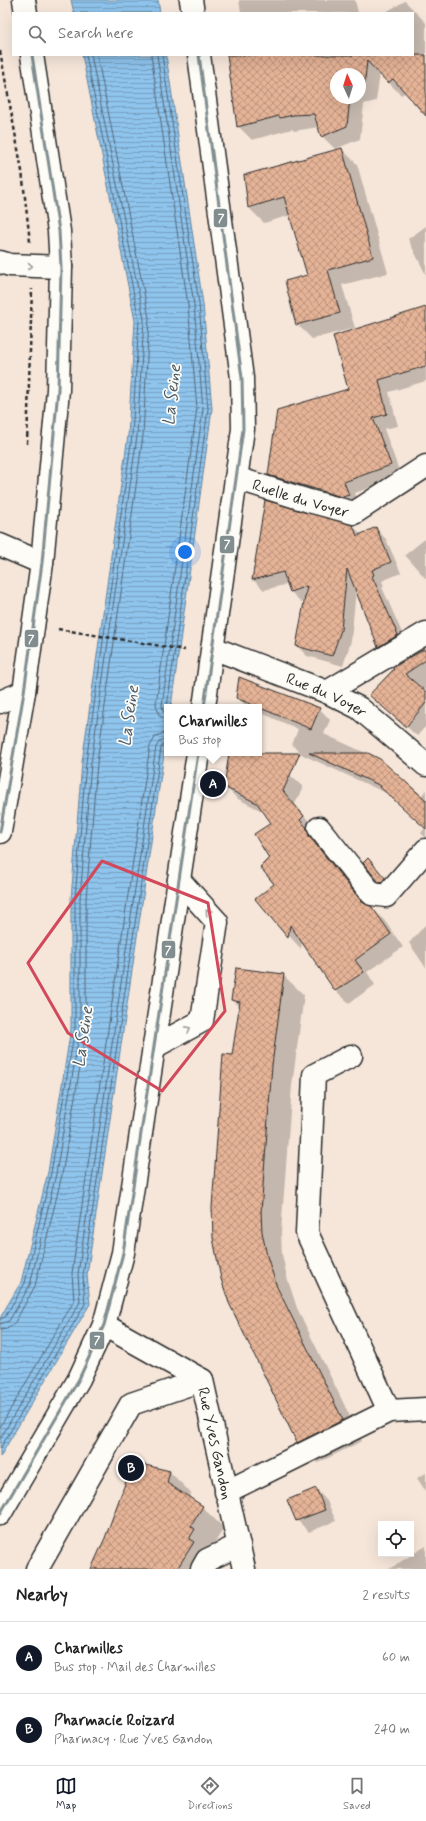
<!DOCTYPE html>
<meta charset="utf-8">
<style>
:root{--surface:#fff;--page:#f2f2f2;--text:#222;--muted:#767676;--line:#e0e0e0;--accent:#111827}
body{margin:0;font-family:Mynerve,sans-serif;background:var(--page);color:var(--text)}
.controls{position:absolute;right:12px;bottom:12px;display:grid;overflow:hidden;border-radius:0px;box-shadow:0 4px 16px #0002}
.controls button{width:36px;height:36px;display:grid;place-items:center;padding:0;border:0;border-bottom:1px solid var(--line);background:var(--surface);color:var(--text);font:20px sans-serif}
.compass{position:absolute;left:330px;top:68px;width:36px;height:36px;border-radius:50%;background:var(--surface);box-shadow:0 4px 16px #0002;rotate:356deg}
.you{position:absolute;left:185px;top:552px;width:14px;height:14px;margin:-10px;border:3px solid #fff;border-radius:50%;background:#1a73e8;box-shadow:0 0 0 6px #1a73e833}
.badge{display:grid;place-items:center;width:26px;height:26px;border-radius:50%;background:var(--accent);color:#fff;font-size:13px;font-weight:700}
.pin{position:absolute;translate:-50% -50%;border:2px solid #fff;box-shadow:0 1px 4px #0006}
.popup{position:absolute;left:164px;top:704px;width:98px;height:52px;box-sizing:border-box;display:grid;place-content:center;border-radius:0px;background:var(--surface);filter:drop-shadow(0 1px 3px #0005);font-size:13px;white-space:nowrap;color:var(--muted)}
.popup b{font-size:15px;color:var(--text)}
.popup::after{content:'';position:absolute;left:50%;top:100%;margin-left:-8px;border:8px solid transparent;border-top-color:var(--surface)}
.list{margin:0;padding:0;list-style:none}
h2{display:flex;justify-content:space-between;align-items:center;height:52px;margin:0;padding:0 16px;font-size:17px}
h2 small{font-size:13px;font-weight:400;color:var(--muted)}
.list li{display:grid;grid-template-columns:26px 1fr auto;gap:12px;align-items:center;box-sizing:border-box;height:72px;padding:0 16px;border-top:1px solid var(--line)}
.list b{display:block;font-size:15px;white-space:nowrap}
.list p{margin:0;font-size:13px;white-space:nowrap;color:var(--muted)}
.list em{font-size:13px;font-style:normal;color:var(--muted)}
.icon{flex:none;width:22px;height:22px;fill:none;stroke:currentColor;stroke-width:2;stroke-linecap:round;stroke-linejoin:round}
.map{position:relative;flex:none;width:426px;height:1569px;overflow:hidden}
.search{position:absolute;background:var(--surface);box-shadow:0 4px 16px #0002;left:12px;right:12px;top:12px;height:44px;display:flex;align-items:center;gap:10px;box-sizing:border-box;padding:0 14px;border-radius:0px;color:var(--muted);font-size:15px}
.sheet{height:196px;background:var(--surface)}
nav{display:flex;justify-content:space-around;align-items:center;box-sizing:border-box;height:56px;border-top:1px solid var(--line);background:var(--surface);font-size:11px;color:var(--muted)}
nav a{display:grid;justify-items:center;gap:2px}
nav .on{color:var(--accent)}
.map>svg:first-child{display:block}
</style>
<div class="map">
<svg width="426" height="1569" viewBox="0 0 426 1569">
<defs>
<pattern id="water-rules" width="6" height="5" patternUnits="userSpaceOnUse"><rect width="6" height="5" fill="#8fc4ed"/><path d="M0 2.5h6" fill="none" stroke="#759fc0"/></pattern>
<pattern id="building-cross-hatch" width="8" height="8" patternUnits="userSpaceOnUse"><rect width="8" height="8" fill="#e5b396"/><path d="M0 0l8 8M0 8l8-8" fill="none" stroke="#ba927b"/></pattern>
</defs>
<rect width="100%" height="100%" fill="#f6e6da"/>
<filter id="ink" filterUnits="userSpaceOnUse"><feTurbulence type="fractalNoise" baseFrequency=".025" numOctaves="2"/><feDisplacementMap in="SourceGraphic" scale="8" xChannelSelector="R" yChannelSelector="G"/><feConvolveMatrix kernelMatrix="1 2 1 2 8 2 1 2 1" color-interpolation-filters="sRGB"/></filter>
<g filter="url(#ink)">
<g fill="url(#water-rules)" stroke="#67879f">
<polygon points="71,0 158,0 160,13 74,13"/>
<polygon points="82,55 166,55 203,304 212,409 171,707 167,707 167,734 87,1275 90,1304 0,1457 0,1318 21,1282 48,1172 71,1028 71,899 82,762 128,435 135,321"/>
</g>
<g fill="#0003" fill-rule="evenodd">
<polygon points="239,0 355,0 358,13 241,13"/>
<path d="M405,1L426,23V115L406,92L401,95L380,74L376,101L364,104L360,139L335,149L322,136L319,127L294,131L292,129L252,140L238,126L242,55H413V13H384ZM336,74H360V98H336Z"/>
<polygon points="342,149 357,164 388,273 342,285 355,328 312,339 297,324 308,276 291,215 264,223 249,208"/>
<polygon points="426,226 426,275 408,239"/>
<polygon points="426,308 426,381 389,392 398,426 384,429 401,476 355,493 360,506 281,486 269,475"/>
<polygon points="266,501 353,526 362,535 376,529 386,539 401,573 382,581 384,586 382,587 406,642 389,656 378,646 356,590 351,641 343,666 307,656 297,646 305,601 301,602 290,591 288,584 264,590 253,580"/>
<polygon points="426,538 426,579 405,555"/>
<polygon points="426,650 426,726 417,736 371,695"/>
<polygon points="240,678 320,709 330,720 324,734 379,759 421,796 426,790 426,838 421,833 425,828 388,794 303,755 292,745 298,729 259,712 259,707 247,707 237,697"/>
<polygon points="259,752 290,775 303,787 295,804 316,830 322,849 366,905 371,907 384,920 403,947 367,972 375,985 349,1003 336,991 302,940 301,949 256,899 275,884 270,858 272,824 264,812 238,799 225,787 231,753 259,753"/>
<polygon points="374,866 391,885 386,888 379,882"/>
<polygon points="426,924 426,968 409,943"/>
<polygon points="283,975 304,995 292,1086 281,1233 282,1254 287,1277 297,1308 362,1441 318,1463 298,1442 230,1302 233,1056 240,1007 232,999"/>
<polygon points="134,1464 170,1472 191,1493 190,1499 202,1507 224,1528 212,1547 212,1569 91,1569 106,1538"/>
<polygon points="426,1473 426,1492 417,1478"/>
<polygon points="316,1489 327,1501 336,1521 309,1532 297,1520"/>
<polygon points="426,1546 426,1569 389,1569"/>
</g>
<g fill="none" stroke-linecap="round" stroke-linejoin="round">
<g stroke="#536879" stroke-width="1">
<polyline points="151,55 188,305 197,408 156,704 159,715 167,721"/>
<polyline points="157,55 194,305 203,409 162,705 163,711 167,715"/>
<polyline points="162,55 199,304 208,409 167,707"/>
<polyline points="0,1319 5,1317 25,1283 51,1173 75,1028 75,899 86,762 132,436 139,320 86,55"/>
<polyline points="0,1324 9,1321 30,1285 56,1174 80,1029 80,899 91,763 137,436 144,319 91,55"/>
<polyline points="0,1330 7,1329 14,1324 35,1286 62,1175 86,1030 86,899 97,763 143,436 149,318 97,55"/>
<polyline points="0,1427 74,1301 72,1273 150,746 156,736 167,732"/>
<polyline points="0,1439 80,1302 78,1274 156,747 160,741 167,738"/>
<polyline points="0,1449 85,1304 83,1275 161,748 163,744 167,743"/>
</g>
</g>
<g fill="url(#building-cross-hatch)" stroke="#2b2b2b">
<polygon points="227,55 426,55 426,116 393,79 388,83 367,61 364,88 360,89 360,74 336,74 336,98 350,98 347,126 321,137 314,114 293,115 280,118 279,116 237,127"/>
<polygon points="342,148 373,257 328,270 340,313 296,325 285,281 307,275 284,197 248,208 244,175"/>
<polygon points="426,307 426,366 379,380 387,414 373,418 391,465 344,482 349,495 342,497 268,475 277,410 348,389 333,336"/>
<polygon points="265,500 353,525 357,536 376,527 391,562 372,570 374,575 372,576 398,635 378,647 347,569 341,630 332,656 296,646 307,586 290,592 283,572 252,580"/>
<polygon points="423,650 426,650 426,660 405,674 426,692 426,703 406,727 369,695 394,669 392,668"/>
<polygon points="239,677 320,708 311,729 236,698"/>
<polygon points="229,753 300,753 283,791 304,816 300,820 307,828 309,836 362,902 372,907 391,934 355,960 364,972 335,991 290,925 288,938 255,899 274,884 260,867 269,858 254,834 271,823 257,803 224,787"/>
<polygon points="309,753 368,753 380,759 426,800 426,829 380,787 381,786"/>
<polygon points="368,858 385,878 381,883 379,882 363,863"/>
<polygon points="236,968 284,974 272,1065 261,1212 262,1232 267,1256 277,1287 343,1420 297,1443 229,1303 221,1279 213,1238 212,1207 223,1054 232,1055 240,1002 231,1000"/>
<polygon points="133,1462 170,1471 167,1483 203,1506 191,1526 195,1529 189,1539 194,1542 177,1569 91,1569 105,1538"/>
<polygon points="316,1488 325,1510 296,1521 287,1500"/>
</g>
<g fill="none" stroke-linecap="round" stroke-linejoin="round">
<g stroke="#2b2b2b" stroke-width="25">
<g id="minor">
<polyline points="0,262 10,265 61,267"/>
<path id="s1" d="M236,478L309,501L354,513L426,466"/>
<polyline points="0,545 42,563"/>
<path id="s2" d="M213,648L327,692L359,708L426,765"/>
<polyline points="327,692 426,633"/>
<polyline points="0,702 24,692"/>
<polyline points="319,828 372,894 386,896 426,850"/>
<polyline points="154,1047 202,1021 217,922 179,880"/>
<polyline points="351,1056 314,1075 307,1233 389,1411"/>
<path id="s3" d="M104,1325L202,1380L244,1569"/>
<polyline points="226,1492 389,1411 426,1409"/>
<polyline points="37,1569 131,1404 202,1380"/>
<polyline points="202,1569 207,1560 239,1545"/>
</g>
</g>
<g stroke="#2b2b2b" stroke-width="25">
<g id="major">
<polyline points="24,0 26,13"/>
<polyline points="191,0 193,13"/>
<polyline points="199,55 242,378 243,429 204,707"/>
<polyline points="0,832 24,692 42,563 58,390 61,267 59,231 32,55"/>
<polyline points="0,1514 79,1379 104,1325 123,1253 198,753"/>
</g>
</g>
<g stroke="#2b2b2b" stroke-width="2.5" stroke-dasharray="4 3" stroke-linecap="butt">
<polyline points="0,51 22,171 30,242"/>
<polyline points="27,444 32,289"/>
<polyline points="58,629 185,650"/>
</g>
<use href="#minor" stroke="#fdfcf7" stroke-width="22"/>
<use href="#major" stroke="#fdfcf7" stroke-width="22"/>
<g stroke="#fdfcf7" stroke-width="6">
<g id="bus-1">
<polyline points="199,55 242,378 243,429 204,707"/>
<polyline points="0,832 24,692 42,563 58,390 61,267 59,231 32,55"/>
<polyline points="0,1514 79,1379 104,1325 123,1253 198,753"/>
</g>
</g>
<use href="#bus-1" stroke="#818d8f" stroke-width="3"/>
</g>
<defs><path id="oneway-chevron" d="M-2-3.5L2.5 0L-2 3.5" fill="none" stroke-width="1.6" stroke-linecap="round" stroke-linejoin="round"/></defs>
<g stroke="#9e9e9b">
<use href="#oneway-chevron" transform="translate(30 266) rotate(1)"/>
<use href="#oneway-chevron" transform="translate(208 912) rotate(-133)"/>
<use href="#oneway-chevron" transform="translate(188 1029) rotate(-28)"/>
</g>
</g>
<path fill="none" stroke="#d1495b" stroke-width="3" stroke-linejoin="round" d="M102,861L208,903L225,1011L162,1091L68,1033L28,963Z"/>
<g text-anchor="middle" stroke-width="3.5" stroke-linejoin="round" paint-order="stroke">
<g font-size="16" fill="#2b2b2b" stroke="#fdfcf7">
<text dy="6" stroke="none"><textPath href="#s1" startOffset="68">Ruelle du Voyer</textPath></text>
<text dy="6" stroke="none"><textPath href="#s2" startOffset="123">Rue du Voyer</textPath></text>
<text dy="6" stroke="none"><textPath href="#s3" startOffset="177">Rue Yves Gandon</textPath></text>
</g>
<g font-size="17" font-style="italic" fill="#495965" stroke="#fdfcf7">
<text transform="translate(171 395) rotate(-84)" y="6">La Seine</text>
<text transform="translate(128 716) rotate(-82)" y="6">La Seine</text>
<text transform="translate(82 1037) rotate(-82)" y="6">La Seine</text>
</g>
</g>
<g stroke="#fdfcf7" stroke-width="1.5">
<rect x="213" y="208" width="15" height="20" rx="4" fill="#818d8f"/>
<rect x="219" y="535" width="16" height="19" rx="4" fill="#818d8f"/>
<rect x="24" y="629" width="15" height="19" rx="4" fill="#818d8f"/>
<rect x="161" y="940" width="15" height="19" rx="4" fill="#818d8f"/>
<rect x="89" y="1331" width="16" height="19" rx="4" fill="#818d8f"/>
</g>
<g font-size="11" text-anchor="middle" font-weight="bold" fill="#fff">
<text x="221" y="222">7</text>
<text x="227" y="548">7</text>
<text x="31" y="643">7</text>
<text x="168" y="954">7</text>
<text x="97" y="1344">7</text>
</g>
</svg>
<div class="controls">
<button><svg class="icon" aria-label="locate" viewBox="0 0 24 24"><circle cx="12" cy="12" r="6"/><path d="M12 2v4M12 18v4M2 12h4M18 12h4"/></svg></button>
</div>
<svg class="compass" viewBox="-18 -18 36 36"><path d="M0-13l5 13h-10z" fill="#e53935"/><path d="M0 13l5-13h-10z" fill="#767676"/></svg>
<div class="you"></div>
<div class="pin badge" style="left:213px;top:784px">A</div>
<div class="popup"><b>Charmilles</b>Bus stop</div>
<div class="pin badge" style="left:131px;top:1468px">B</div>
<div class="search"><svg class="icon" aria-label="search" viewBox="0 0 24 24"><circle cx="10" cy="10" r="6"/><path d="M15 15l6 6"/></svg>Search here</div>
</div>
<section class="sheet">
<h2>Nearby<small>2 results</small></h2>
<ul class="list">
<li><span class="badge">A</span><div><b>Charmilles</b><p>Bus stop · Mail des Charmilles</p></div><em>60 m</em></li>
<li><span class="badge">B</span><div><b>Pharmacie Roizard</b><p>Pharmacy · Rue Yves Gandon</p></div><em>240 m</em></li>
</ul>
</section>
<nav>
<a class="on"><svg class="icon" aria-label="map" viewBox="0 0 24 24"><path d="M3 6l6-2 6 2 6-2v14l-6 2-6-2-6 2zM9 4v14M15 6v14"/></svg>Map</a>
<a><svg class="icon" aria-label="directions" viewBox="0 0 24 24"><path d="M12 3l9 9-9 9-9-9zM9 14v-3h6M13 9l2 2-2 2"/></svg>Directions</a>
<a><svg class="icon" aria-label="saved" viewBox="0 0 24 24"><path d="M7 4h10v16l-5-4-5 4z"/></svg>Saved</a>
</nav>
